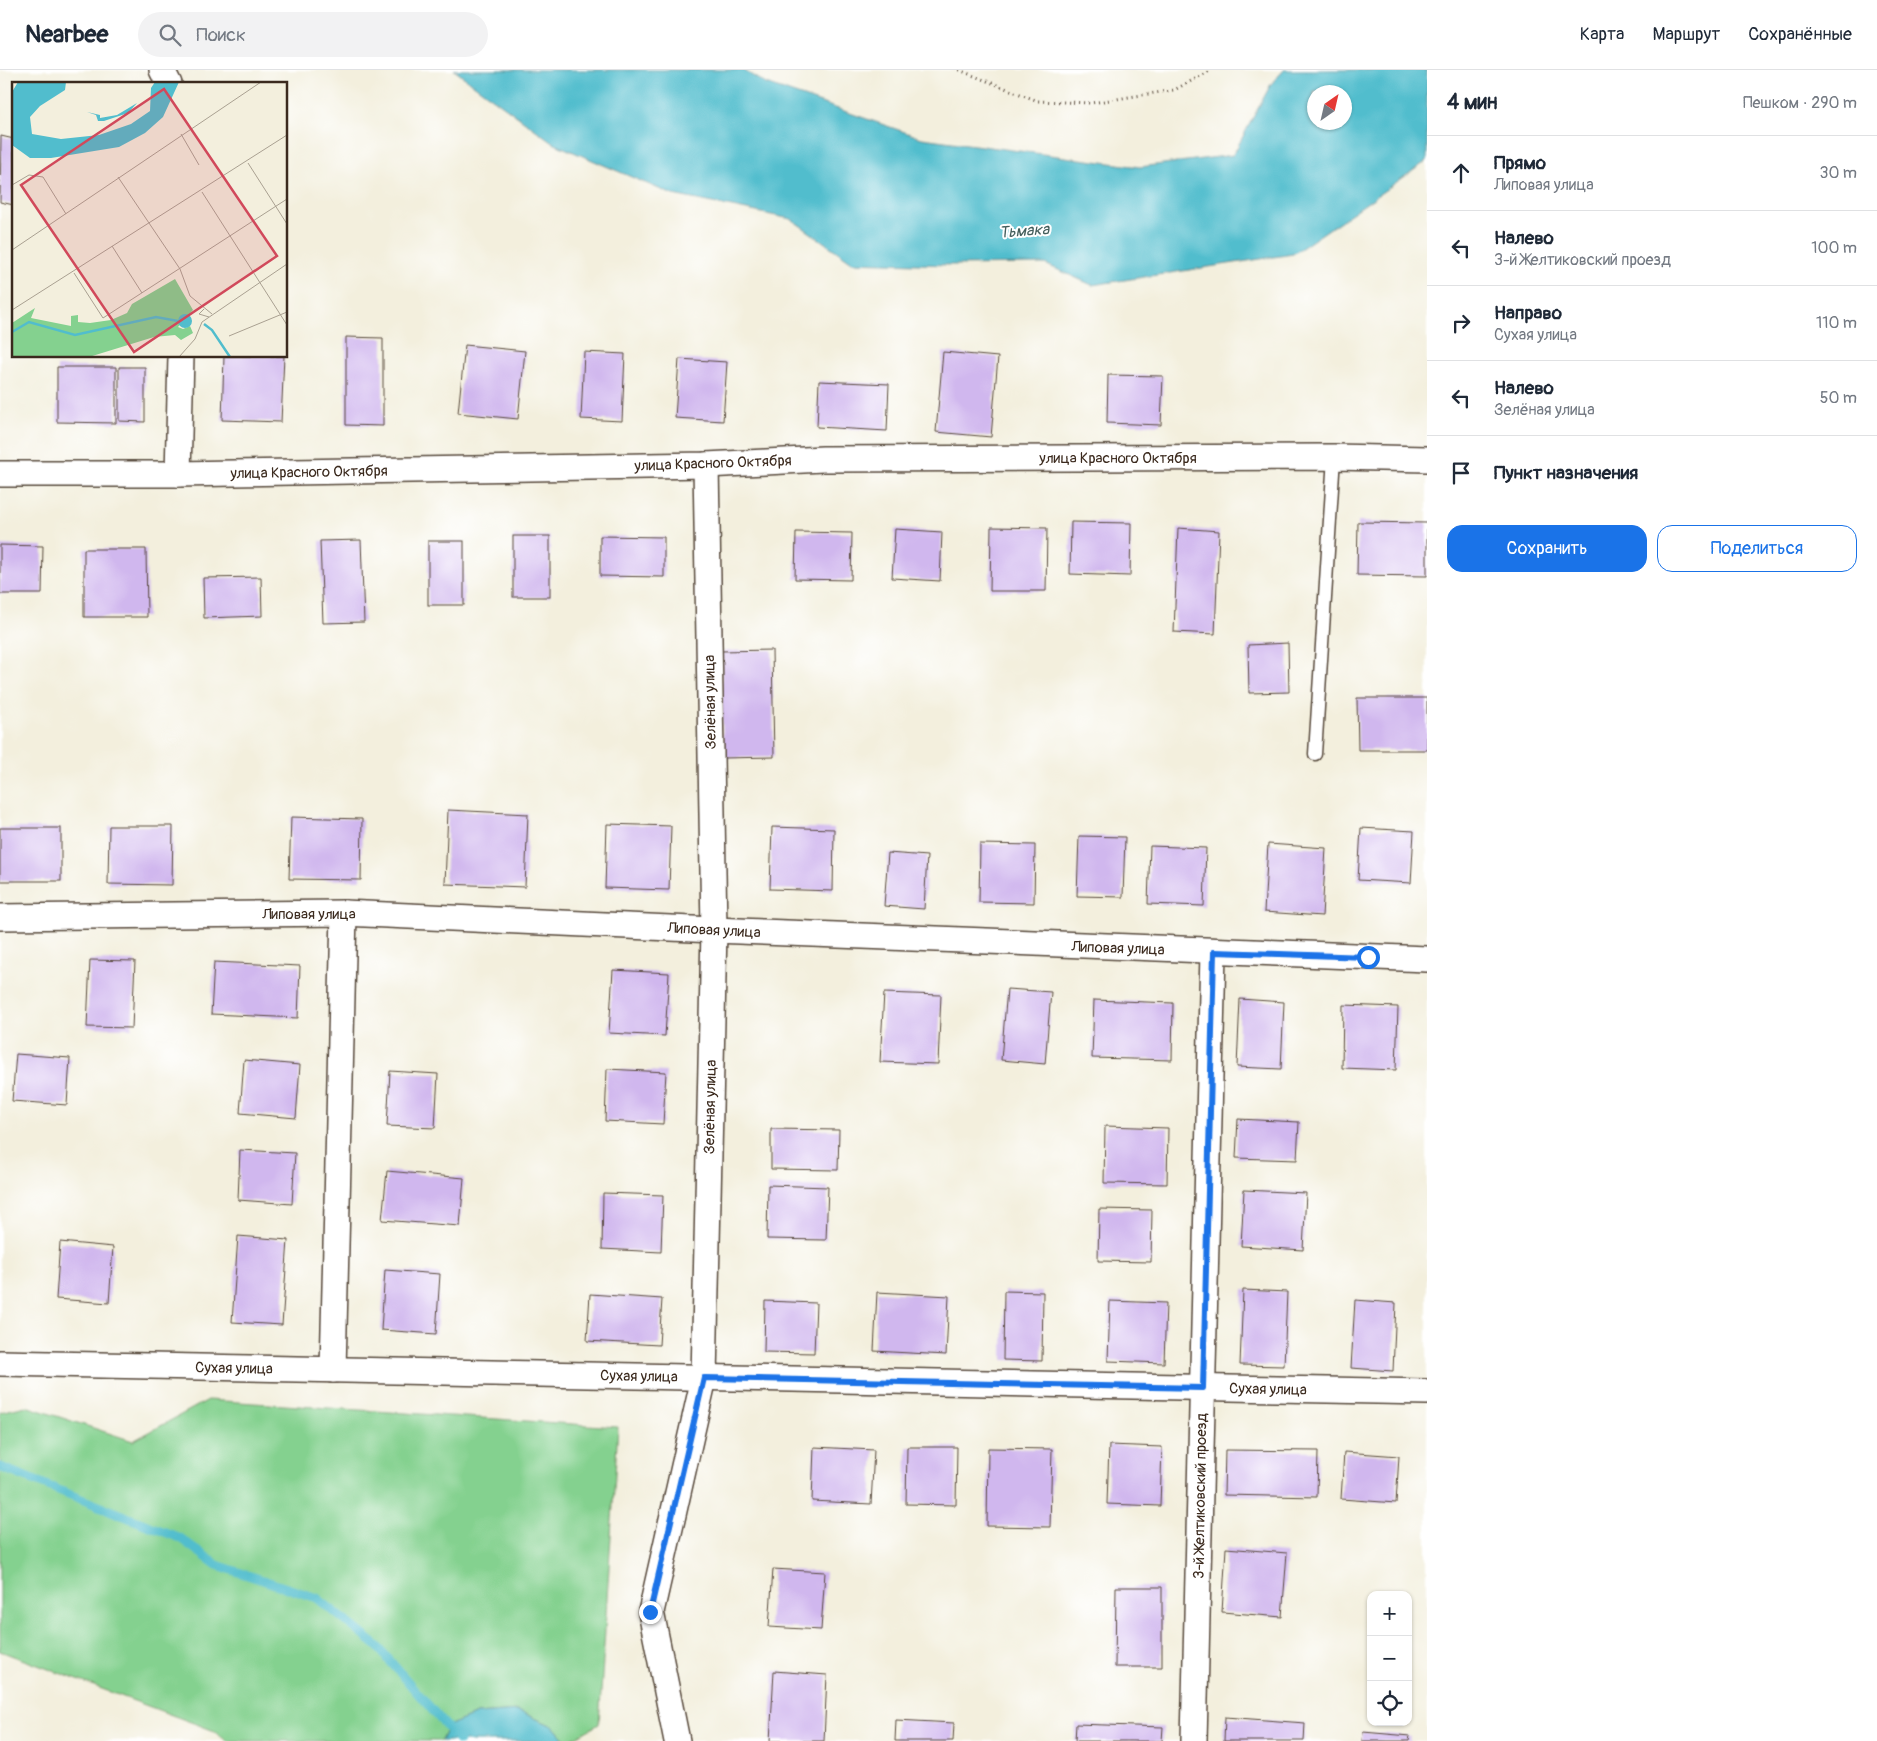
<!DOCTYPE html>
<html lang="ru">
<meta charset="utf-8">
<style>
:root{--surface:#fff;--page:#f2f2f3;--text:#1f2937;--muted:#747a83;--line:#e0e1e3;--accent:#1a73e8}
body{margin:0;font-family:Pangolin,sans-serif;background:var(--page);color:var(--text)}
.controls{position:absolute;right:15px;bottom:15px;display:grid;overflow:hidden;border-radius:10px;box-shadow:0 1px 4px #0004}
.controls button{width:45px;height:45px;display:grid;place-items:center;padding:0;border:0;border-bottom:1px solid var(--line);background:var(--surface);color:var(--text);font:25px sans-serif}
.compass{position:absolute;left:1307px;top:15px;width:45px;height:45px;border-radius:50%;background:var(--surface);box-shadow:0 1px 4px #0004;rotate:34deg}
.stop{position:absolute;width:15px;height:15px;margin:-11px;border:4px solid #1a73e8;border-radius:50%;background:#fff}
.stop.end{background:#1a73e8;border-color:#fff;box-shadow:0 1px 5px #0008}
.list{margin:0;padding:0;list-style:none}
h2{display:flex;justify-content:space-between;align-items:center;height:65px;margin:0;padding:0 20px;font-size:21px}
h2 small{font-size:16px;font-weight:400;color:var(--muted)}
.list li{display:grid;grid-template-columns:32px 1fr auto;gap:15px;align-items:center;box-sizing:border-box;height:75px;padding:0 20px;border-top:1px solid var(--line)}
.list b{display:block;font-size:19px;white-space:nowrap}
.list p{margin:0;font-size:16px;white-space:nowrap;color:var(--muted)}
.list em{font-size:16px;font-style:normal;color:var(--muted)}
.actions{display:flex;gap:10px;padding:15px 20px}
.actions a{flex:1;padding:11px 0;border:1px solid var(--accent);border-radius:15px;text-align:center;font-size:18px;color:var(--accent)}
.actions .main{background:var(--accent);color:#fff}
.icon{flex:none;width:28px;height:28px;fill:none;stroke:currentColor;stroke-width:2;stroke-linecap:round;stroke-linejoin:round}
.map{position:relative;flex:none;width:1427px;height:1671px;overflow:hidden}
header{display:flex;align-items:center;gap:30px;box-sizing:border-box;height:70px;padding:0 25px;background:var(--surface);border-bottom:1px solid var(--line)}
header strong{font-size:24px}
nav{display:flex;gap:28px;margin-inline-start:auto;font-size:18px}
.search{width:350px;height:45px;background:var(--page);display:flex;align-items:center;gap:12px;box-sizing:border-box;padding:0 18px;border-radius:28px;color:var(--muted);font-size:19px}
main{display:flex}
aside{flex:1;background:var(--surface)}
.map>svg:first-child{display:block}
</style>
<header>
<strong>Nearbee</strong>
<div class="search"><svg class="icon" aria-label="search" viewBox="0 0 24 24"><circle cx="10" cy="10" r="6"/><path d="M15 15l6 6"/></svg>Поиск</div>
<nav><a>Карта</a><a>Маршрут</a><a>Сохранённые</a></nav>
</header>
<main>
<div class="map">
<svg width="1427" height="1671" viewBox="0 0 1427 1671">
<rect width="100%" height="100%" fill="#fff"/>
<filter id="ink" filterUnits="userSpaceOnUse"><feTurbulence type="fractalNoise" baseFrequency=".02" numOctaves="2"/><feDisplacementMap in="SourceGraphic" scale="10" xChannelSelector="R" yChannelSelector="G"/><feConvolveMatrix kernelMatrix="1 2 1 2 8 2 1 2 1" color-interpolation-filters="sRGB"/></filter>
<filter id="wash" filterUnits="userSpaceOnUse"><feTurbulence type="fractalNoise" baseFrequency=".0096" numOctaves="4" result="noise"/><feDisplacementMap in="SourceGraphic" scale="20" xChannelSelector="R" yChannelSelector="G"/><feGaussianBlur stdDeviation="1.12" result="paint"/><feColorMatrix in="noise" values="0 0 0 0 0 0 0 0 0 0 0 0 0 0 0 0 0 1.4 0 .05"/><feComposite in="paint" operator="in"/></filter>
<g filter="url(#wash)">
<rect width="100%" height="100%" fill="#f3efdd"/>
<polygon fill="#84d18f" stroke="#607e56" points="208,1330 618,1357 599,1654 569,1671 566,1671 553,1656 518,1641 477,1644 448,1656 441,1671 227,1671 212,1660 0,1581 0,1342 26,1336 133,1371"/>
<g fill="#51bdcd" stroke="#467476" fill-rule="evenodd">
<path d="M454,0H743L766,14L922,68L1140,97L1233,85L1271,14L1284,0H1427V91L1293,184L1092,215L1045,194L950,195L852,192L791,149L673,125L555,74ZM1314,22H1344V52H1314Z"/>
<polygon points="518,1641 553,1656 566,1671 441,1671 448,1656 477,1644"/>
</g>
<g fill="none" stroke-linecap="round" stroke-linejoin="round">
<polyline stroke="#51bdcd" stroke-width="9" points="0,1397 180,1468 217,1495 317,1528 377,1576 459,1671"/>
</g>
<g id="blocks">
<g fill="#d0b7ee">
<polygon points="1,66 14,69 14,135 0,132"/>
<polygon points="346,267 383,268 383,356 346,355"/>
<polygon points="465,275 525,281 518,349 458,343"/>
<polygon points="584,282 625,284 622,351 581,349"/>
<polygon points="943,282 998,287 991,367 936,362"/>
<polygon points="224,286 284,286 281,352 222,350"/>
<polygon points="679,289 727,292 723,351 675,348"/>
<polygon points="57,297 116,297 116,353 57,352"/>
<polygon points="119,297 145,297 145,352 119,351"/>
<polygon points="1108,305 1163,306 1161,355 1107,353"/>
<polygon points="819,311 889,314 887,361 817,357"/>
<polygon points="1071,452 1131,453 1130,506 1070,504"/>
<polygon points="1358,452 1427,453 1427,506 1357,505"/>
<polygon points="991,457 1047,458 1046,521 990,521"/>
<polygon points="1178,458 1219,461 1215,564 1174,562"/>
<polygon points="895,459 942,462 940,511 892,508"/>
<polygon points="796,462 852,463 851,510 795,509"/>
<rect x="513" y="466" width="37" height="61"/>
<polygon points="600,466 664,467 664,507 600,506"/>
<polygon points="361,470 364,552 323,553 320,471"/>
<rect x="428" y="471" width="36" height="64"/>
<polygon points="0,475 43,476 42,524 0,524"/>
<polygon points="84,479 146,479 147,547 84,547"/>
<polygon points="261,507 262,546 204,548 203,508"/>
<polygon points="1288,573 1289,622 1249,623 1248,575"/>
<polygon points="772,580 774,687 723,688 721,581"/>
<polygon points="1357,628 1427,628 1427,680 1358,680"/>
<polygon points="448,740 528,744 525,817 445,814"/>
<polygon points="291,747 362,749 361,810 289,809"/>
<polygon points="607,754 671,756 669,820 605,818"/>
<polygon points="109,756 173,756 172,815 108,814"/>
<polygon points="772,757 834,759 833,821 770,819"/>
<rect x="0" y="758" width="61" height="53"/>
<polygon points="1361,758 1414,761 1411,813 1358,810"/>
<polygon points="1079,766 1125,767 1123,827 1077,826"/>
<polygon points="980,774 1035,775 1034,833 979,832"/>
<polygon points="1268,774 1326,778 1322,846 1264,842"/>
<polygon points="1150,776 1206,778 1204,836 1148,834"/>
<polygon points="888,783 927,786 924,839 884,836"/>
<polygon points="90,890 135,891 132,958 87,957"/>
<polygon points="214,892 300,896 298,948 211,944"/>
<polygon points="613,900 669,903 665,966 609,963"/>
<polygon points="1007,919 1051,922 1045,994 1001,990"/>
<polygon points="884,923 941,925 938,994 880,992"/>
<polygon points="1240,929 1284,932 1281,999 1237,997"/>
<polygon points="1094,930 1173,933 1172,990 1092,988"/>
<polygon points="1343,935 1398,937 1396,1000 1342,998"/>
<polygon points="16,984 70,988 67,1035 12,1031"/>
<polygon points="244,990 300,995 296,1048 240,1043"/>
<polygon points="607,999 666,1002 663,1054 605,1051"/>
<polygon points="390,1001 438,1004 435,1058 387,1056"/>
<polygon points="1238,1049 1299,1052 1297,1090 1236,1088"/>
<polygon points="1105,1056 1168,1058 1167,1114 1104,1113"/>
<polygon points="771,1059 839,1060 838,1100 771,1099"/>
<polygon points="240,1080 295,1083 292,1134 238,1130"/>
<polygon points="387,1101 464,1108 460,1156 382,1150"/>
<polygon points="768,1115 828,1117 826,1170 767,1169"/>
<polygon points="1244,1120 1306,1123 1303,1180 1241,1176"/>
<polygon points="603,1123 663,1125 661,1182 602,1179"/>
<polygon points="1099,1139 1152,1140 1151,1192 1098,1191"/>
<polygon points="238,1166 288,1170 282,1255 232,1252"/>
<polygon points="60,1172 113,1177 109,1233 56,1229"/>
<polygon points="385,1200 440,1204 436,1264 381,1260"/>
<polygon points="1243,1220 1287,1222 1284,1296 1240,1295"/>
<polygon points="1004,1221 1043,1222 1042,1291 1003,1290"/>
<polygon points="877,1222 949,1226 946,1285 874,1281"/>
<polygon points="590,1224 662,1229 659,1275 587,1271"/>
<polygon points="1355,1230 1396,1233 1393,1301 1351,1298"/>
<polygon points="765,1231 816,1233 814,1283 764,1282"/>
<polygon points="1110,1231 1166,1233 1164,1293 1108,1291"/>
<polygon points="1109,1375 1162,1377 1160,1436 1107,1434"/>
<polygon points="814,1377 874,1380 871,1434 812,1431"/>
<polygon points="907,1377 957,1377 956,1435 906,1434"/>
<polygon points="988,1378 1052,1379 1050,1457 987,1456"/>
<polygon points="1225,1380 1318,1381 1317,1427 1224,1425"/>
<polygon points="1344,1382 1399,1386 1396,1433 1341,1429"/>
<polygon points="1226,1478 1287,1483 1282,1547 1222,1542"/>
<polygon points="773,1499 825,1502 821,1560 769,1557"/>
<polygon points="1116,1517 1162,1517 1162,1597 1115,1597"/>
<polygon points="774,1601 827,1605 824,1671 770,1671"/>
<polygon points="1225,1647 1305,1653 1304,1671 1224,1671"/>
<polygon points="896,1650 954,1653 953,1671 895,1671"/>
<polygon points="1076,1654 1163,1657 1162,1671 1075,1671"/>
<polygon points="1363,1662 1410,1666 1409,1671 1362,1671"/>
</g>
</g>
</g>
<g filter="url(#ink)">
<use href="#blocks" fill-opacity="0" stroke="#57483b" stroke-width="1"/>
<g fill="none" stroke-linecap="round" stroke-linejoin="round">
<g stroke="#57483b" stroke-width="15">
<polyline id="service" points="1315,684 1334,387"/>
</g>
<g stroke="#57483b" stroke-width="28">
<g id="minor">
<polyline points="162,0 169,14"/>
<polyline points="0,404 178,404 706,395 823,389 1334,387 1427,389"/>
<polyline points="178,404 181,286"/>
<polyline points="0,847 344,843 714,860 1427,889"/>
<polyline points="0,1293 1427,1322"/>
<polyline points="333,1300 344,843"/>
<polyline points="677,1671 651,1542 704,1308 714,860 706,395"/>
<polyline points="1194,1671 1213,882"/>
</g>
</g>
<polyline stroke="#57483b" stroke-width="3" stroke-dasharray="1 4" stroke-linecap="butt" points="959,0 1038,31 1091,33 1174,20 1212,0"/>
<use href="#service" stroke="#fff" stroke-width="12"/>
<use href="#minor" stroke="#fff" stroke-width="25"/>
</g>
</g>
<g fill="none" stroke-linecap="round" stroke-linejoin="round" filter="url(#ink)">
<polyline stroke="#1a73e8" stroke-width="6" points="650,1542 704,1308 1203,1318 1214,882 1368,887"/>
</g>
<g text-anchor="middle" stroke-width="4" stroke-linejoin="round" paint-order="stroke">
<g font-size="15" fill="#3b2a1e" stroke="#fff">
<text x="1118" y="393">улица Красного Октября</text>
<text transform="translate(713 393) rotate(-2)" y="5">улица Красного Октября</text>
<text transform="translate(309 402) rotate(-1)" y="5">улица Красного Октября</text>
<text transform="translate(710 632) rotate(-91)" y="5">Зелёная улица</text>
<text x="309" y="849">Липовая улица</text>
<text transform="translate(714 860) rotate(3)" y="5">Липовая улица</text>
<text transform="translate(1118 878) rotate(2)" y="5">Липовая улица</text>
<text transform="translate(710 1037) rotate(-89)" y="5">Зелёная улица</text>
<text transform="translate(234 1298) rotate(1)" y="5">Сухая улица</text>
<text transform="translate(639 1306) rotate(1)" y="5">Сухая улица</text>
<text transform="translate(1268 1319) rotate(1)" y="5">Сухая улица</text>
<text transform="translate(1200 1426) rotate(-89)" y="5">3-й Желтиковский проезд</text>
</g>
<g font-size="16" font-style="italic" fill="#435d5b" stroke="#fff">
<text transform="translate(1024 160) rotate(-4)" y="6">Тьмака</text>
</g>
</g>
<g transform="translate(12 12)">
<rect width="275" height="275" fill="#f3efdd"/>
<path d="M163,197L181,228L166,245L171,247L178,244L181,251L169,258L163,253L142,255L77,275H0V241L23,226L19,236L59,244V234L66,233V240L78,241L99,238L115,231L120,222Z" fill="#84d18f"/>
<path d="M6,0H54L53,8L28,24L18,35L20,52L49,57L87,53L119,42L138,29L139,6L143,0H167L151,35L133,51L107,65L39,76H18L0,63V10ZM125,21L116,31L92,39H86L84,33L75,30L88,33V36L105,33ZM166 239a7 7 0 1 1 14 0a7 7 0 1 1-14 0Z" fill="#51bdcd"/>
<path fill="none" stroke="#51bdcd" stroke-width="2.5" d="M192,242L200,248L218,275M0,250L17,240L63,253L144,235L166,239"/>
<path fill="none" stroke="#a9a091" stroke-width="1" d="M169,52L187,83M236,81L275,142M106,95L168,187L178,214L200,232M0,103L17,93L31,95L54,132M190,110L275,243M100,164L130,211M0,168L249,0M62,191L91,236L275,117M192,227L187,232L197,235M0,228L275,53M217,254L275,230M167,275L183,257L190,240L275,182"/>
<path fill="#d1495b" fill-opacity="0.15" stroke="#d1495b" stroke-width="2.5" d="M152,7L265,174L122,270L9,103Z"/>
<rect width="275" height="275" fill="none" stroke="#3b2a1e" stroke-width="2.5"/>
</g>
</svg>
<div class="controls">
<button>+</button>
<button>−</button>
<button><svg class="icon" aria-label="locate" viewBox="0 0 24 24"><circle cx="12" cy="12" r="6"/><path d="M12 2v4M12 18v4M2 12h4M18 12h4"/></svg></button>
</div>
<svg class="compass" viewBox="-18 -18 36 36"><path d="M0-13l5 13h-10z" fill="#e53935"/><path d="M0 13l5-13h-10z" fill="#747a83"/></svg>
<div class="stop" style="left:1368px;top:887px"></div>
<div class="stop end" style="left:650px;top:1542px"></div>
</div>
<aside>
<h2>4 мин<small>Пешком · 290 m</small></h2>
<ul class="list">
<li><svg class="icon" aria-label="ahead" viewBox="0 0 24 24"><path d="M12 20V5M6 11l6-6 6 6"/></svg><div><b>Прямо</b><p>Липовая улица</p></div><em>30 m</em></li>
<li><svg class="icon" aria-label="left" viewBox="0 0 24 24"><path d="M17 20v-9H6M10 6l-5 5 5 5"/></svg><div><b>Налево</b><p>3-й Желтиковский проезд</p></div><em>100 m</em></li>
<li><svg class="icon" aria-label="right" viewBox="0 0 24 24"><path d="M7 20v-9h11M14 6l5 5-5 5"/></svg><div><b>Направо</b><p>Сухая улица</p></div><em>110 m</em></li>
<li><svg class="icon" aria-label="left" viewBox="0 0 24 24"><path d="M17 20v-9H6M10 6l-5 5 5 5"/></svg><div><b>Налево</b><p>Зелёная улица</p></div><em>50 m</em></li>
<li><svg class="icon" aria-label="arrive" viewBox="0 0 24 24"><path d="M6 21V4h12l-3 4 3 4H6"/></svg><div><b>Пункт назначения</b></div></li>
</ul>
<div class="actions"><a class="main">Сохранить</a><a>Поделиться</a></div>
</aside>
</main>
